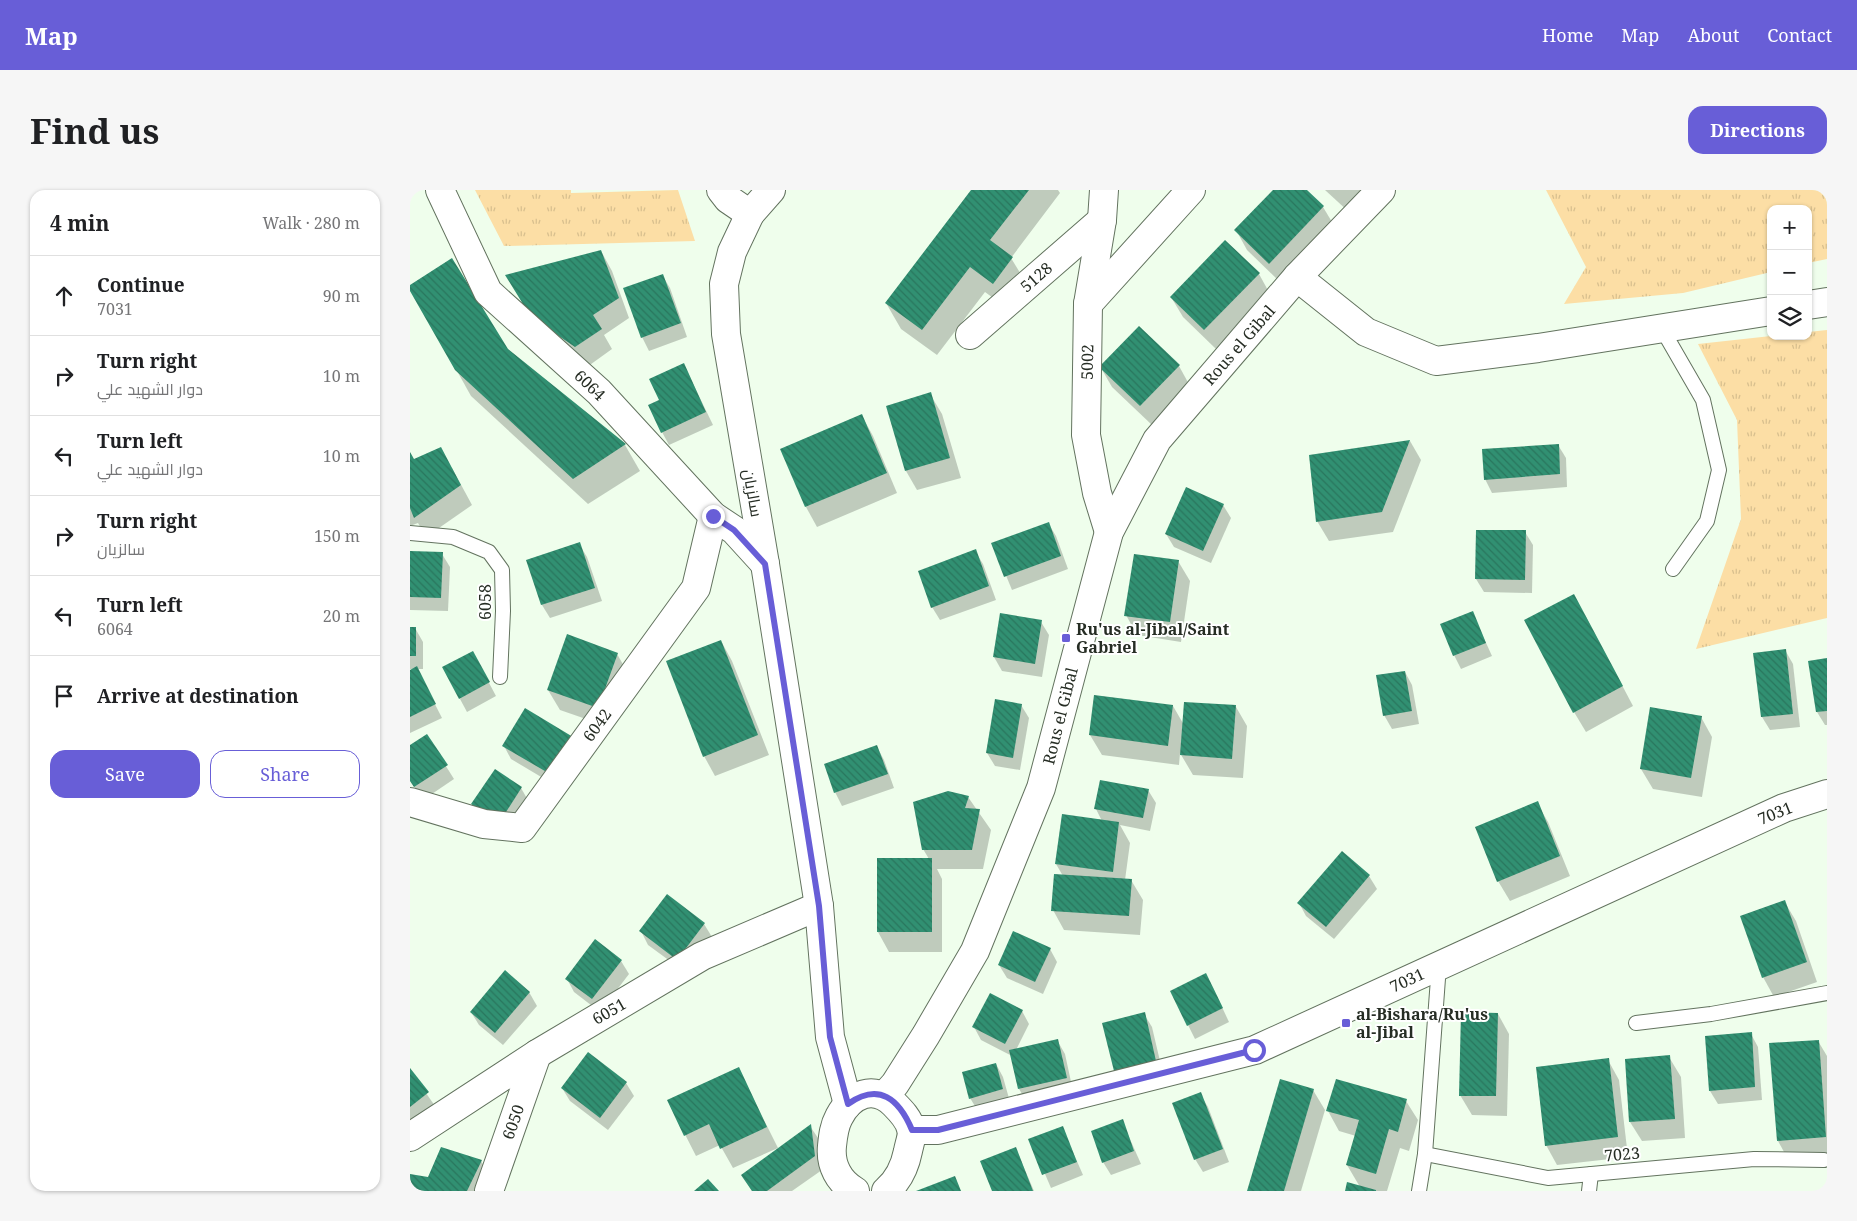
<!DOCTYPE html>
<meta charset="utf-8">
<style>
:root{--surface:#fff;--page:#f6f6f6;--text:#202124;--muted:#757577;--line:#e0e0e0;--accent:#685ed7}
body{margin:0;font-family:"Noto Serif",Cairo,serif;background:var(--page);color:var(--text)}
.controls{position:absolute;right:15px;top:15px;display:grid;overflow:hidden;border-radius:10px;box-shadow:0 1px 4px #0004}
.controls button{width:45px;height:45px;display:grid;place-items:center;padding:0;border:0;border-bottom:1px solid var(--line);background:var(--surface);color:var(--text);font:25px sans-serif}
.stop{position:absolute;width:15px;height:15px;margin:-11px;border:4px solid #685ed7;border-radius:50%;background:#fff}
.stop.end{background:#685ed7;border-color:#fff;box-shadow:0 1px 5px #0008}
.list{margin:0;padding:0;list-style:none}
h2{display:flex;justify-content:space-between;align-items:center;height:65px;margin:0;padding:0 20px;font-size:21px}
h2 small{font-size:16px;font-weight:400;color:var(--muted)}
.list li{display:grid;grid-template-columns:32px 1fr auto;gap:15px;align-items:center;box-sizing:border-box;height:80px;padding:0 20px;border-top:1px solid var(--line)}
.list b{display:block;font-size:19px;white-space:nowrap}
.list p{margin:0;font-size:16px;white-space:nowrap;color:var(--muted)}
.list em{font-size:16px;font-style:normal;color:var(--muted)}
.actions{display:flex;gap:10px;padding:15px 20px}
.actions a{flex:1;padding:11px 0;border:1px solid var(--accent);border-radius:15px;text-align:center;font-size:18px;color:var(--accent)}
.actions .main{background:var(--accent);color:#fff}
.icon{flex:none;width:28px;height:28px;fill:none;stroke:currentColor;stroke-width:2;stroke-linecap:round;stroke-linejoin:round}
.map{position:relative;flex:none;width:1417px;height:1001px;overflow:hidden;border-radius:15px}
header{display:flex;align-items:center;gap:30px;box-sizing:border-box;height:70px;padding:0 25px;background:var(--accent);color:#fff}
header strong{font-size:24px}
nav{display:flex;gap:28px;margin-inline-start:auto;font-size:18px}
.intro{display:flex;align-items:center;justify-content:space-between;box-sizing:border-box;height:120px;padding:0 30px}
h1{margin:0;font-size:35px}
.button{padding:12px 22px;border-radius:15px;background:var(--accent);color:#fff;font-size:18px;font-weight:700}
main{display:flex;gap:30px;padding:0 30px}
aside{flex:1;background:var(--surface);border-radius:15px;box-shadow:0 1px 4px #0004}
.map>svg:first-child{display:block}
</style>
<header>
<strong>Map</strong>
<nav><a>Home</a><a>Map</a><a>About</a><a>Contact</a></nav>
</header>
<div class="intro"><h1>Find us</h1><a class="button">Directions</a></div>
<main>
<aside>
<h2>4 min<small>Walk · 280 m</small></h2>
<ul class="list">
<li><svg class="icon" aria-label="ahead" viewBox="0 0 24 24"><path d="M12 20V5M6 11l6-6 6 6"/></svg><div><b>Continue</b><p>7031</p></div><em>90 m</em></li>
<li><svg class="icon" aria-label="right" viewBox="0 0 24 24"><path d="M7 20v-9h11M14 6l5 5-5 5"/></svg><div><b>Turn right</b><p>دوار الشهيد علي</p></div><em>10 m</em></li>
<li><svg class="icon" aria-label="left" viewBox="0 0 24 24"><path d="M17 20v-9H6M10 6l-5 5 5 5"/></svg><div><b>Turn left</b><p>دوار الشهيد علي</p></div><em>10 m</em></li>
<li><svg class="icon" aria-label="right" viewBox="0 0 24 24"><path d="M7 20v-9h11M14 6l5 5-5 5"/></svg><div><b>Turn right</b><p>سالزيان</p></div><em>150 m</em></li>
<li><svg class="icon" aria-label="left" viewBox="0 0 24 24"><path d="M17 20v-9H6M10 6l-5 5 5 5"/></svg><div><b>Turn left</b><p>6064</p></div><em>20 m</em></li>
<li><svg class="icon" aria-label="arrive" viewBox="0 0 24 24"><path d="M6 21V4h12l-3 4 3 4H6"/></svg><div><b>Arrive at destination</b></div></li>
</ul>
<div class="actions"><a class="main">Save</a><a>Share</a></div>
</aside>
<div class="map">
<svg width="1417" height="1001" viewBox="0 0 1417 1001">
<defs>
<pattern id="grass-tufts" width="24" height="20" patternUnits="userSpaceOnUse" patternTransform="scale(1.25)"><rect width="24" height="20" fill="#fcdea5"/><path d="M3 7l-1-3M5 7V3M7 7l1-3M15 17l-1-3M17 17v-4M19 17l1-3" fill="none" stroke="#d8bf8e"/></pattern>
<pattern id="building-back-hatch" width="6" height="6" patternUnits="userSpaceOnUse" patternTransform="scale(1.25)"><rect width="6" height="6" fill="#319072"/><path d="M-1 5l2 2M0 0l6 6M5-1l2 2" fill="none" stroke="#29765d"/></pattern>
</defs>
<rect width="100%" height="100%" fill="#effeec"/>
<g fill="url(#grass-tufts)">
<polygon points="65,0 161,0 161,3 268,0 285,51 94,56"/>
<polygon points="1136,0 1417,0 1417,69 1398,73 1398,19 1361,19 1361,82 1273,103 1154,114 1176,77"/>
<polygon points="1417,140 1417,428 1286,459 1331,329 1327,230 1288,154 1361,146 1398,146 1398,142"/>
</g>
<g fill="#0003">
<polygon points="562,0 648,0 650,3 601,68 617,94 598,119 575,102 527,165 491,139 476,113"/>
<polygon points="865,0 896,0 913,17 925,37 871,93 837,60 826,40"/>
<polygon points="915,0 962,0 940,23"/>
<polygon points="815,51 849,84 860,104 806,159 773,127 761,107"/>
<polygon points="191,61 202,81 219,128 194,145 202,159 177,177 134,147"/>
<polygon points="252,85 260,98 277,147 239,161 232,147"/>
<polygon points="0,97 97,159 215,255 230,281 178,314 61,206"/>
<polygon points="274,175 303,235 259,255 252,242"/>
<polygon points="769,176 780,196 742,235 702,197 691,178"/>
<polygon points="520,204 532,224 551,288 507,300 496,281"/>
<polygon points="452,226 463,246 487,303 407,337 396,317 372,260"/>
<polygon points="1000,251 1011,270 983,342 919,351 907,331"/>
<polygon points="1148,255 1156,268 1157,297 1082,303 1075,289"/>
<polygon points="0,264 4,270 42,278 62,315 16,347 8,333 0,336"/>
<polygon points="813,315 821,328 801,373 764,357 756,344"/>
<polygon points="638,333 646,346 658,379 602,400 583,354"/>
<polygon points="1115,342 1123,355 1122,403 1074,402 1066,389"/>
<polygon points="169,354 177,367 192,411 140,428 132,415 118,371"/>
<polygon points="565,361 573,374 586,410 530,430 522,417"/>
<polygon points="0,362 32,364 40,377 38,421 0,420"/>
<polygon points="768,371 780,391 771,452 727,445 716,425"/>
<polygon points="1062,422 1082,466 1051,479 1044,465"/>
<polygon points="591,425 631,432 639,445 632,487 592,481 584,467"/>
<polygon points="1175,425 1223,516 1176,542 1164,522"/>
<polygon points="5,438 13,452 13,479 7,479 32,528 0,543 0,481 5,479 0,479 0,439"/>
<polygon points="311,451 322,471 359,565 305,586 294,566"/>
<polygon points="1375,460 1383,474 1390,537 1360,540 1352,527 1345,464"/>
<polygon points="207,464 218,483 199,537 150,520 138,500"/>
<polygon points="1417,469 1417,535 1415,535 1407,522"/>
<polygon points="70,476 86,506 57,522 50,509"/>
<polygon points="995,482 1002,495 1009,534 982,539 974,525"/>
<polygon points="611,515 619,528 610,580 585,576 577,563"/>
<polygon points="763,516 774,535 826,517 837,536 833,588 783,585 770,563 769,575 692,565 680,545"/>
<polygon points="116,520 148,597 101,569 94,556"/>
<polygon points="1291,527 1302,547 1292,607 1243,599 1231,579"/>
<polygon points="17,546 44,589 13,610 0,590 0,557"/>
<polygon points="467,557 474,570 484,598 432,616 425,602"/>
<polygon points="85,581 111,598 119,612 97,645 71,628 63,614"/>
<polygon points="738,600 746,613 740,641 710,635 720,653 715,690 721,690 733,710 730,745 654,740 643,720 653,686 646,674 692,631 686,619"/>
<polygon points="558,607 581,640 573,679 527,679 532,689 532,762 479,762 468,742 519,669 513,659"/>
<polygon points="1127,613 1138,632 1160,686 1100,711 1088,691"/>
<polygon points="932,663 959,686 967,699 924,749 896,726 889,713"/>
<polygon points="1374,711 1386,731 1407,792 1364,807 1353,787"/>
<polygon points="294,734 302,747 275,782 238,755 231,741"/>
<polygon points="640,759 647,772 633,804 597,788 589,775"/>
<polygon points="211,771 219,784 190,822 164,802 157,789"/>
<polygon points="803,798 819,832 785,849 778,835"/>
<polygon points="119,802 127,816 93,855 69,835 61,822"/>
<polygon points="612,821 619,834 606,860 647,850 655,864 663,901 617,912 609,899 602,866 571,850 564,837"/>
<polygon points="734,824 742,837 753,884 712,894 705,881 693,834"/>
<polygon points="1088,824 1099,844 1097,926 1062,925 1050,905"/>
<polygon points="1341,844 1348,857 1352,910 1308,914 1300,901"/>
<polygon points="1408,851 1417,866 1417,968 1379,971 1368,951"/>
<polygon points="179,864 216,893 224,906 198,940 160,911 152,898"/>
<polygon points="1259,867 1271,887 1275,948 1232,951 1220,932"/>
<polygon points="1198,870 1209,890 1218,967 1147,975 1136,955"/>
<polygon points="586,874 593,887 600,912 568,921 560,908"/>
<polygon points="328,878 368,958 323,978 310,955 286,966 258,911"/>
<polygon points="0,880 25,916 0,936"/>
<polygon points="903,900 915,920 891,1001 838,1001"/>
<polygon points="790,904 798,917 819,972 793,982 785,969"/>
<polygon points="996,911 1008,930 999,961 990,958 977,1001 936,1001 950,997 937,975 946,946 929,941 918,921"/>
<polygon points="712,931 731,974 701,985 693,972"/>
<polygon points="400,936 408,948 412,980 382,1001 342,1001 332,985"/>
<polygon points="652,937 673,985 641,998 620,949"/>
<polygon points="606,959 624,1001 583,1001"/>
<polygon points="71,971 82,990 77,1001 0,1001 0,985 18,988"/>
</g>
<g fill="url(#building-back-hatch)">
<polygon points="561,0 619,0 580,50 603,67 583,94 560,77 512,140 475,113"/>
<polygon points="863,0 897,0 914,16 859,74 824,40"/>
<polygon points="815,50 850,83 794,140 760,107"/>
<polygon points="191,60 209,108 183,125 192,139 165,157 121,127 95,85"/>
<polygon points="42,68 98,159 216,254 163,289 45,180 0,101 0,95"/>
<polygon points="253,84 271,133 231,148 213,98"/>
<polygon points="729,136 770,175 730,216 689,177"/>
<polygon points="274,173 296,222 251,243 238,215 249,210 239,189"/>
<polygon points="521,202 540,268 495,281 476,216"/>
<polygon points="452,224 477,283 395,317 370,259"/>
<polygon points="1000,250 972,322 906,332 899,265"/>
<polygon points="1149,254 1150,284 1074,290 1072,259"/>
<polygon points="31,257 51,295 4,328 0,318 0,262 4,269"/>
<polygon points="776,297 814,314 793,361 755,344"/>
<polygon points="639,332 651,366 594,387 581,353"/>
<polygon points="1066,340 1116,340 1115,390 1065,389"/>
<polygon points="170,352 185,398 131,415 116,370"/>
<polygon points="566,359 579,396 521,418 508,381"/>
<polygon points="0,361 33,362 31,408 0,407"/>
<polygon points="724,364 769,370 760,432 714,426"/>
<polygon points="1164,404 1213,496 1163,523 1114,430"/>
<polygon points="1063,421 1076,453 1043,466 1030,434"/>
<polygon points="590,423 632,430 625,474 583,467"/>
<rect x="0" y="437" width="6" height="29"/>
<polygon points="157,444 208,463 188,518 137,500"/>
<polygon points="311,450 348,545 293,567 256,471"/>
<polygon points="1376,459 1383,524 1351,527 1343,463"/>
<polygon points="63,461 80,492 49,509 32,477"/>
<polygon points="1417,468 1417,521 1406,522 1398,471"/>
<polygon points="7,476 26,514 0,527 0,480"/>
<polygon points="995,481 1002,521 973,526 966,485"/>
<polygon points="684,505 763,515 758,556 679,545"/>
<polygon points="585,509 612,514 603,568 576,563"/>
<polygon points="774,512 826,515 822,569 770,565"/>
<polygon points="1240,517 1292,526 1281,588 1230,579"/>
<polygon points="115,518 163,547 140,584 92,556"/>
<polygon points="17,544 38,575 4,597 0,591 0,555"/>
<polygon points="467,555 478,584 424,603 414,574"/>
<polygon points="85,579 112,597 89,633 61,614"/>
<polygon points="690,590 739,599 733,628 684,619"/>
<polygon points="538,601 559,606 555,618 570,619 562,660 512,660 503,612"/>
<polygon points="1128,611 1150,666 1087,692 1065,637"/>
<polygon points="652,624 709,632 703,682 645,674"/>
<polygon points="932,661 960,685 916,737 887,713"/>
<rect x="467" y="668" width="55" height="74"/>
<polygon points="644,684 722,689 719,726 641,721"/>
<polygon points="257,704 295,733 267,770 229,741"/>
<polygon points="1375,710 1397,772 1352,788 1330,726"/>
<polygon points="603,741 641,758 625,792 588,775"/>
<polygon points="185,749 212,770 182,809 155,789"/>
<polygon points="95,780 120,802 85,843 60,822"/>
<polygon points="796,783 813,818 777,836 760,801"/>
<polygon points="580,803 613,820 595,854 562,837"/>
<polygon points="735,822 746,871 704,881 692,833"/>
<polygon points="1051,822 1088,823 1086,906 1049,906"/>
<polygon points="1342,842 1345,897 1299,901 1295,846"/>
<polygon points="648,849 657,888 608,899 599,860"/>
<polygon points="1409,850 1416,947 1367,951 1359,853"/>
<polygon points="178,862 217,892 190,928 151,898"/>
<polygon points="1260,865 1265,929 1219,932 1215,869"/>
<polygon points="1199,868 1208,947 1135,956 1126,877"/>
<polygon points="586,873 593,899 559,909 552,882"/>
<polygon points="329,877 357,937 310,959 299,934 274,946 257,910"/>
<polygon points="0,878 19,902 0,917"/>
<polygon points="870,889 904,899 874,1001 837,1001"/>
<polygon points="926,889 997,909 988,942 979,939 966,984 936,975 949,930 916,921"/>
<polygon points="791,902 813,959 784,970 762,913"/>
<polygon points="713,929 724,961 692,973 681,941"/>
<polygon points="401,934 405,966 357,1001 342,1001 331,985"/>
<polygon points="653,936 667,972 632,985 618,949"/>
<polygon points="31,957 72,970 57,1001 0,1001 0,984 18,987"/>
<polygon points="606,957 623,1001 582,1001 570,971"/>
<polygon points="545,986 551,1001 506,1001"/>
<polygon points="298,989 309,1001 284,1001"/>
<polygon points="937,992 966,1000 966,1001 935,1001"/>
</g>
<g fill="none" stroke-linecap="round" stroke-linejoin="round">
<g stroke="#63735f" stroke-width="16">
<g id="lane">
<polyline points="1252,139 1293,210 1309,280 1297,331 1263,379"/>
<polyline points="0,343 43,347 79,362 92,380 93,421 90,487"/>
<polyline points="1226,833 1301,824 1417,803"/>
<polyline points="1015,964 1138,988 1344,969 1414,970"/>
<polyline points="1009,1001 1015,964 1029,775"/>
<polyline points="1179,1001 1181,984"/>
</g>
</g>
<g stroke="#63735f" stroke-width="30">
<g id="street">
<polyline points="30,0 78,102 189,202 303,326 324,340 355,374"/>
<polyline points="311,0 318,9 340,24"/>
<polyline points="694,0 692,30 678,114 676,245 687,303 699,342"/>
<polyline points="887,87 956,142 1026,171 1128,158 1361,121"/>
<polyline points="678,114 781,0"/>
<polyline points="1398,115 1417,112"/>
<polyline points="560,145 692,30"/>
<polyline points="0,612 74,634 112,638 286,398 303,326"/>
<polyline points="502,940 528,940 845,860 1374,618 1417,604"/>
<polyline points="0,947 127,864 292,766 409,716"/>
<polyline points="79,1001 127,864"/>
</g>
</g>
<g stroke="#63735f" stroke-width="30">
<g id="secondary">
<polyline points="361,0 340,24 322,62 314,94 316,144 355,374 409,716 420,847 438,914"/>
<polyline points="475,905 485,894 516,845 565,761 631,598 699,342 747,250 887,87 971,0"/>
<path d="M445,1001C429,992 420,975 422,956C423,946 424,936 429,927C441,904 464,894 484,914C491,921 499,929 501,939C503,945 499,955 498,961C495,976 488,991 476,1001"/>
</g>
</g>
<use href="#lane" stroke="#fff" stroke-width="14"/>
<use href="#street" stroke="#fff" stroke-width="28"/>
<use href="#secondary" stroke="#fff" stroke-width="28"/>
</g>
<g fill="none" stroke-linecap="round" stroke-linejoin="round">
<path stroke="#685ed7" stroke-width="6" d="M303,326L324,340L355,374L409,716L420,847L438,914C469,892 489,909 502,940H528L844,860"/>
</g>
<g fill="#685ed7" stroke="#fff" stroke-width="2">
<rect x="651" y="443" width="10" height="10" rx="2.5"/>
<rect x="931" y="828" width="10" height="10" rx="2.5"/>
</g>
<g text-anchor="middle" stroke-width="4" stroke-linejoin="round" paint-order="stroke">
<g font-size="16" fill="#262d24" stroke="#fff">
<text transform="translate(626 87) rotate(-41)" y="6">5128</text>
<text transform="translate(829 155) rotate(-49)" y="6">Rous el Gibal</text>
<text transform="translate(677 172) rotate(-89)" y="6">5002</text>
<text transform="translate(180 195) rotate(44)" y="6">6064</text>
<text transform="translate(343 303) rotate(80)" y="6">سالزيان</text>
<text transform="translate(75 412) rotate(-90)" y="6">6058</text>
<text transform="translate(650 526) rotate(-76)" y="6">Rous el Gibal</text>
<text transform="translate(187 535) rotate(-54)" y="6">6042</text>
<text transform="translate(1365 623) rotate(-22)" y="6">7031</text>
<text transform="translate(997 790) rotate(-25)" y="6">7031</text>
<text transform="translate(199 821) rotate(-30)" y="6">6051</text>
<text transform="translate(103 932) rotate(-71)" y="6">6050</text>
<text transform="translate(1212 964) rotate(-5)" y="6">7023</text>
</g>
<g font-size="16" font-weight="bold" fill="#262d24" stroke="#fff" text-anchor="start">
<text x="666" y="445">Ru'us al-Jibal/Saint<tspan x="666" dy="18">Gabriel</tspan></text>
<text x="946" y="830">al-Bishara/Ru'us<tspan x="946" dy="18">al-Jibal</tspan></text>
</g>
</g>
</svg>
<div class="controls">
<button>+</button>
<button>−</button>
<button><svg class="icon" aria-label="layers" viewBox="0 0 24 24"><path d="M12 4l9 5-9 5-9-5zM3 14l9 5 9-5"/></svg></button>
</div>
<div class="stop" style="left:844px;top:860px"></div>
<div class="stop end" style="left:303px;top:326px"></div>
</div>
</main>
